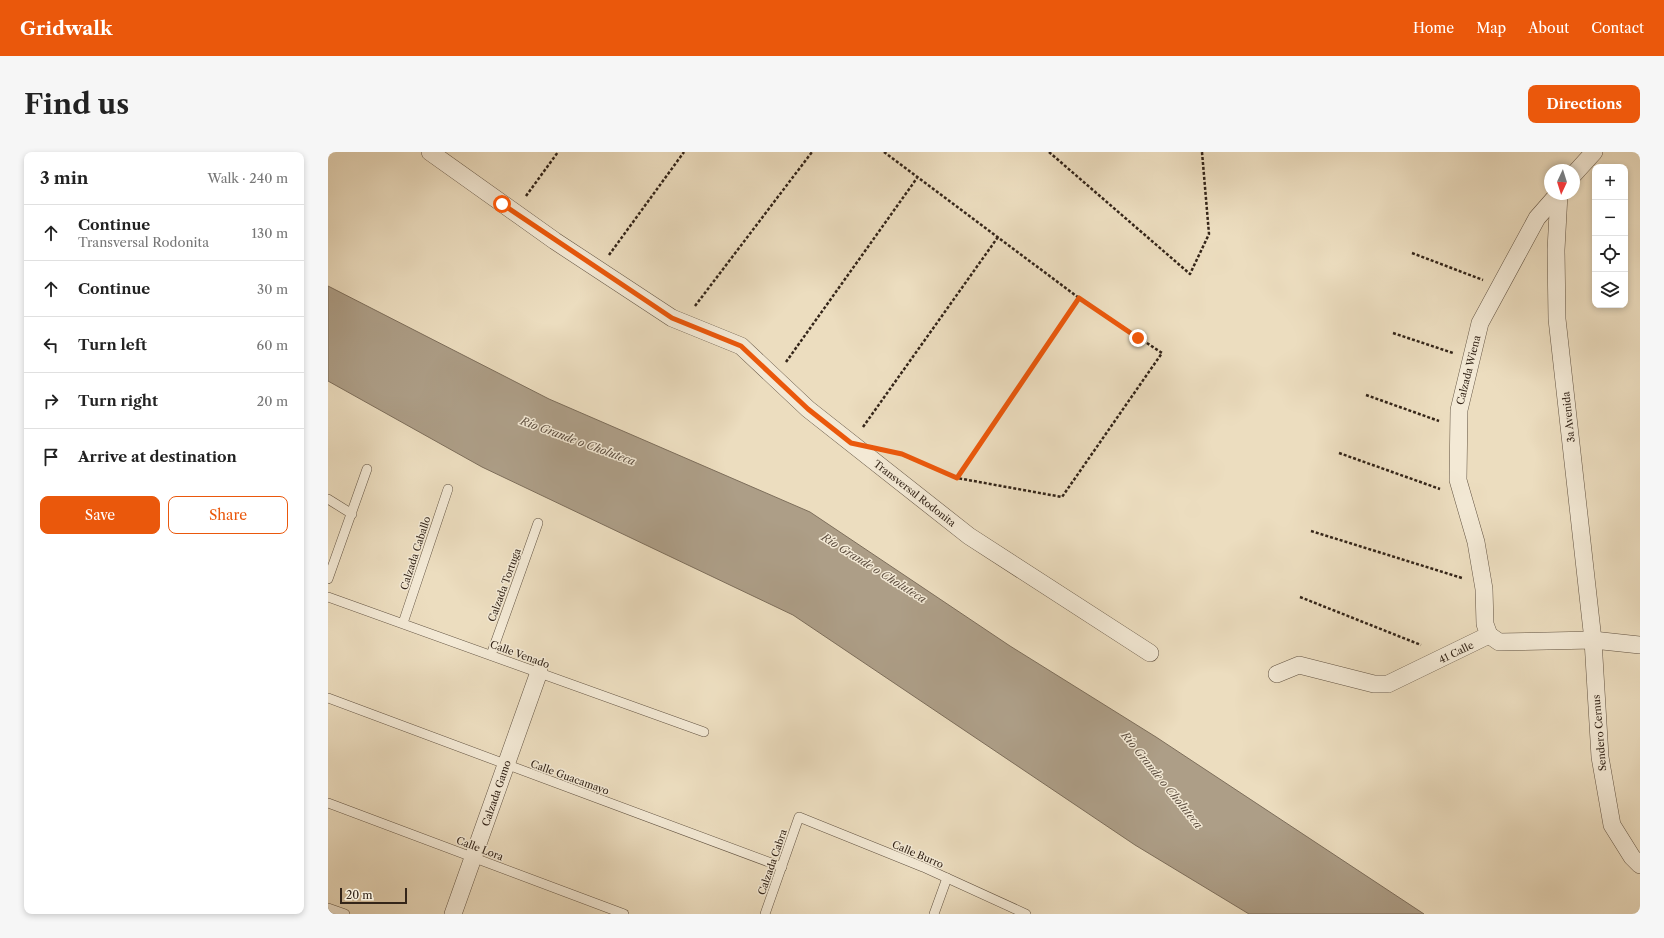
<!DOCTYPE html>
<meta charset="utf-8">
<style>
:root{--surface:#fff;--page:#f6f6f6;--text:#222;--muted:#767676;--line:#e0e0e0;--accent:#ea580c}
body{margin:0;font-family:"Libre Caslon Text",serif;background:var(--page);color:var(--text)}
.controls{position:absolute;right:12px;top:12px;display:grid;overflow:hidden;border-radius:8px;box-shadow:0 2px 6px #0003}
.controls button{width:36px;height:36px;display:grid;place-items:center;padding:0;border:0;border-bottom:1px solid var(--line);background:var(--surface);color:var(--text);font:20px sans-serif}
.compass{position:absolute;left:1216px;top:12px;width:36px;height:36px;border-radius:50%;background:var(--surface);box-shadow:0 2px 6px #0003;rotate:184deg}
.scale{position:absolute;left:12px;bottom:10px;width:67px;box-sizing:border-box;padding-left:4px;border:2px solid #342519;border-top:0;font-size:11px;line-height:14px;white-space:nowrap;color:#342519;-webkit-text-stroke:3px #f3e9d5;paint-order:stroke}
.stop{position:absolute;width:12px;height:12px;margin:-9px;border:3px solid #ea580c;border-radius:50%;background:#fff}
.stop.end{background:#ea580c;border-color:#fff;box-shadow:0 1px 4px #0008}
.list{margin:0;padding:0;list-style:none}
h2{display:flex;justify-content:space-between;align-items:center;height:52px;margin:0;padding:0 16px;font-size:17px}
h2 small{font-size:13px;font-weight:400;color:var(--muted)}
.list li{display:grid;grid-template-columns:26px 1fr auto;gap:12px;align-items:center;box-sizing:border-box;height:56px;padding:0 16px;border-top:1px solid var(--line)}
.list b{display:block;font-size:15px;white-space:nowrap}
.list p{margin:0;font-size:13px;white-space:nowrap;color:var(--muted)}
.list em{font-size:13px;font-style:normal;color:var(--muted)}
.actions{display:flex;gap:8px;padding:12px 16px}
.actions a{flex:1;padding:9px 0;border:1px solid var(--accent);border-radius:8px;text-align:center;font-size:14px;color:var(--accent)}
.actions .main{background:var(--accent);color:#fff}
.icon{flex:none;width:22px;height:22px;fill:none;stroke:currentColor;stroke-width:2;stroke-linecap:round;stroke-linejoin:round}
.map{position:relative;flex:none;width:1312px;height:762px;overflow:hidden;border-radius:8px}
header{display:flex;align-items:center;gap:24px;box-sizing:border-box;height:56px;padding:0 20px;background:var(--accent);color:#fff}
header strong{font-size:19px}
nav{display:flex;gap:22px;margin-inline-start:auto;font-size:14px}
.intro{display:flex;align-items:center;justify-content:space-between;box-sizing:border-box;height:96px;padding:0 24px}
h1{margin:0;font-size:28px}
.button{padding:10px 18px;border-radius:8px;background:var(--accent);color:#fff;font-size:14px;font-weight:700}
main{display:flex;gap:24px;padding:0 24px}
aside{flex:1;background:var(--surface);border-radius:8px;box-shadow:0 2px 6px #0003}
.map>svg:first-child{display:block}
</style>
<header>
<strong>Gridwalk</strong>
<nav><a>Home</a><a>Map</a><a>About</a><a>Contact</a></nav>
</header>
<div class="intro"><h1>Find us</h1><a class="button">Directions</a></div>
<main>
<aside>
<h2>3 min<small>Walk · 240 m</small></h2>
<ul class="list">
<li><svg class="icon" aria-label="ahead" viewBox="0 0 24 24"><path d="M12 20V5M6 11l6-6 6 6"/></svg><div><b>Continue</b><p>Transversal Rodonita</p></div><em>130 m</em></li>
<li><svg class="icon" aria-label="ahead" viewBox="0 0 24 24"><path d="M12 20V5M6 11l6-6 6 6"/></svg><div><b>Continue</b></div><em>30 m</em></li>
<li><svg class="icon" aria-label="left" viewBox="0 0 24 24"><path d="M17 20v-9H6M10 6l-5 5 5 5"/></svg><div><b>Turn left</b></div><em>60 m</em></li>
<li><svg class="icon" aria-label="right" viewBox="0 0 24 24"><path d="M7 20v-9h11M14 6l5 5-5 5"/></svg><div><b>Turn right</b></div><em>20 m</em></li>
<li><svg class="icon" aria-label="arrive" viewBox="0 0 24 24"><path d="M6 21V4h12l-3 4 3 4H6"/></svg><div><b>Arrive at destination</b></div></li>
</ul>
<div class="actions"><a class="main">Save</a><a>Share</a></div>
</aside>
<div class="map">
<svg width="1312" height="762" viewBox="0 0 1312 762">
<rect width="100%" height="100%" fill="#ecddbf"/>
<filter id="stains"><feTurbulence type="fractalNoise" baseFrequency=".005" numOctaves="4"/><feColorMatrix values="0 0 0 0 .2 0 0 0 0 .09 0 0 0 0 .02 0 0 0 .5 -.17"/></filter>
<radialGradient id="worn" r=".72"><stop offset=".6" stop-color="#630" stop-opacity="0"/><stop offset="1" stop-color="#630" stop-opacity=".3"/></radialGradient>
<polygon fill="#ad9e87" stroke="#7d6e5b" points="0,134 221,247 482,360 682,494 828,585 1096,762 921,762 807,693 465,463 154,315 0,229"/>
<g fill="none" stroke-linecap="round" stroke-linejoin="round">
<g stroke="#625342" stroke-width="10">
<g id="service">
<polyline points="0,347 24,362"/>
<polyline points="0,427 39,317"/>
<polyline points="0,445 376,580"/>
<polyline points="75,471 120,337"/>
<polyline points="163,503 210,371"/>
<polyline points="0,546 454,715"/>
<polyline points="0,651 296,762"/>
<polyline points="0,756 17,762"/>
<polyline points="437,762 471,665 595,715 698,762"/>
<polyline points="606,762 619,726"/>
</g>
</g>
<g stroke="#625342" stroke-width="18">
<g id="minor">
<polyline points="102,0 227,89 344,166 413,194 480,257 641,384 822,501"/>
<polyline points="1246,22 1266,0"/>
<polyline points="1231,42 1228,98 1229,167 1265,488 1272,605 1284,673 1304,705 1312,713"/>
<polyline points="1161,483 1157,472 1156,437 1148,390 1130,328 1131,258 1152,171 1209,66 1230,42"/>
<polyline points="1161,483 1171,490 1265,488 1312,493"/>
<polyline points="949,522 971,513 1046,532 1060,532 1161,483"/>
<polyline points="125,762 211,520"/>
</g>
</g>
<g stroke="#342519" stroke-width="2.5" stroke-dasharray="3 2" stroke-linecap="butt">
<polyline points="556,0 751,146 834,201 734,345 629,326 570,301"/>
<polyline points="721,0 862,122 881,82 874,0"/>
<polyline points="198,44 230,0"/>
<polyline points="1084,101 1155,128"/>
<polyline points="281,103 356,0"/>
<polyline points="367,154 484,0"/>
<polyline points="1065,181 1125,201"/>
<polyline points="458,210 589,26"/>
<polyline points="1038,243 1111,269"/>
<polyline points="535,275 670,85"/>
<polyline points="1011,301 1112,337"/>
<polyline points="629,326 751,146"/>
<polyline points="983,379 1134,426"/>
<polyline points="972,445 1093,493"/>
</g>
<use href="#service" stroke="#f3e9d5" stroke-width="9"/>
<use href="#minor" stroke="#f3e9d5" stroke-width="17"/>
</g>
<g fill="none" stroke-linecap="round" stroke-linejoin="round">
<polyline stroke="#ea580c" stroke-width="5" points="174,52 344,166 413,194 480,257 523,291 574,302 629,326 751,146 810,186"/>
</g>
<g text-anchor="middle" stroke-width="3" stroke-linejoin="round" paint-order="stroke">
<g font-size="10" fill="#342519" stroke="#f3e9d5">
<text transform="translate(1140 218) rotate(-76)" y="4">Calzada Wiena</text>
<text transform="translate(1240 265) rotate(-96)" y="4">3a Avenida</text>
<text transform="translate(587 341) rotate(38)" y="4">Transversal Rodonita</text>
<text transform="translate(87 401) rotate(-72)" y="4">Calzada Caballo</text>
<text transform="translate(176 433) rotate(-70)" y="4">Calzada Tortuga</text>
<text transform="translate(1128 500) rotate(-26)" y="4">41 Calle</text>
<text transform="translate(192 502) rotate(20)" y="4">Calle Venado</text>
<text transform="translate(1271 581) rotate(-95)" y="4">Sendero Cernus</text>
<text transform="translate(242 625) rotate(20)" y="4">Calle Guacamayo</text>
<text transform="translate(168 641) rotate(-71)" y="4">Calzada Gamo</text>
<text transform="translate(152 696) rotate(21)" y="4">Calle Lora</text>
<text transform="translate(590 702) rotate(23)" y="4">Calle Burro</text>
<text transform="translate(444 710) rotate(-71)" y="4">Calzada Cabra</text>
</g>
<g font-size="11" font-style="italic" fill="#5e4f40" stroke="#f3e9d5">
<text transform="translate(250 289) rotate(20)" y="4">Río Grande o Choluteca</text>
<text transform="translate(546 416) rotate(32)" y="4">Río Grande o Choluteca</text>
<text transform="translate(834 628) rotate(51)" y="4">Río Grande o Choluteca</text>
</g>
</g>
<rect width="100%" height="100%" filter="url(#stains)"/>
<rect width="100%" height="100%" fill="url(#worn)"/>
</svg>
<div class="controls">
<button>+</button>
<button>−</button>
<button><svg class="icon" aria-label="locate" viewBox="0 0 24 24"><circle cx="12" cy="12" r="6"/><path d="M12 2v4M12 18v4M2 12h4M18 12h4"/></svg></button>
<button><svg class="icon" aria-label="layers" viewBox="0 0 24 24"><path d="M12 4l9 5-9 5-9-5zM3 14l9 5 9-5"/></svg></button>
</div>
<svg class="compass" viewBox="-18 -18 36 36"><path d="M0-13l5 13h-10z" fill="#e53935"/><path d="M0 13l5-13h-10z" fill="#767676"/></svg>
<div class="scale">20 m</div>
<div class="stop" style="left:174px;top:52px"></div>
<div class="stop end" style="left:810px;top:186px"></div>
</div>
</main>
